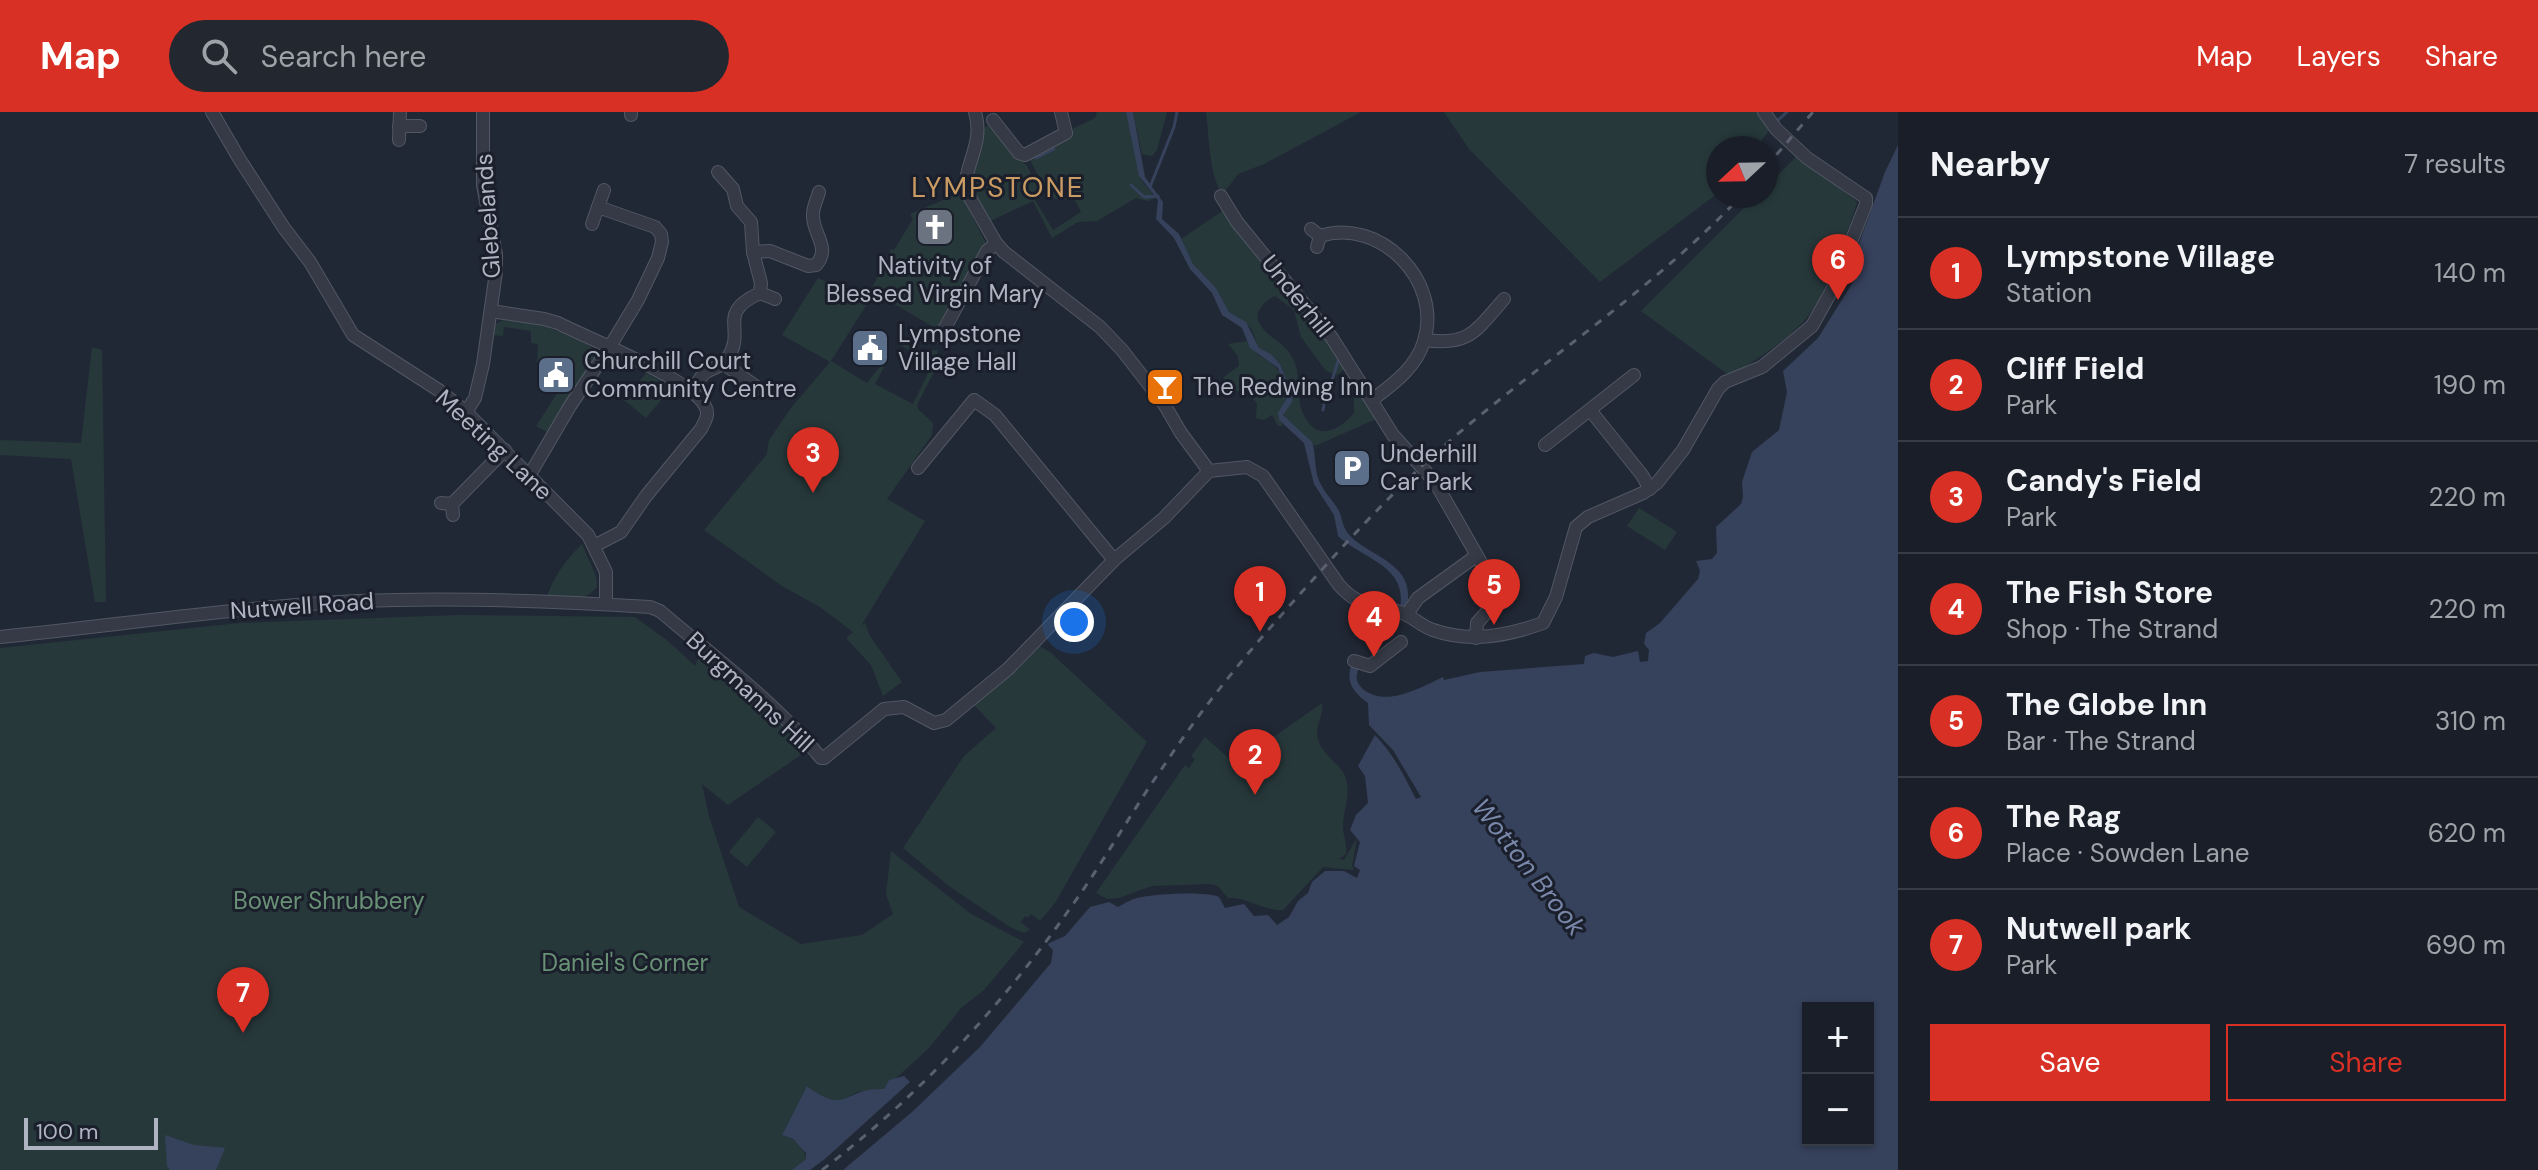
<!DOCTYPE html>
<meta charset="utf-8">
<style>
:root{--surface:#191e28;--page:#222730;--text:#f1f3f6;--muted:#9fa2a8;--line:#373c45;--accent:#d93025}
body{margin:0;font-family:"DM Sans",sans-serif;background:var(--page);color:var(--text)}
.controls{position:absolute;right:24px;bottom:24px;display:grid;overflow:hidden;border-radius:0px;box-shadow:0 2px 6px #0004}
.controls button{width:72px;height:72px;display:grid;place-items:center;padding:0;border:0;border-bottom:2px solid var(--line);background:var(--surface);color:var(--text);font:40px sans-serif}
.compass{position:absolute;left:1706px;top:24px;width:72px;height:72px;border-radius:50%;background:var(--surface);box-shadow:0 2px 6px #0004;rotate:248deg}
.scale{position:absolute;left:24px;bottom:20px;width:134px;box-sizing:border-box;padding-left:8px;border:4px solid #afb4c3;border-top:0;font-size:22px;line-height:28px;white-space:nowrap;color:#afb4c3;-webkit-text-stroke:6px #1a1f2b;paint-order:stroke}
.you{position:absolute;left:1074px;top:510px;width:28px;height:28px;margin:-20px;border:6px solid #fff;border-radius:50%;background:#1a73e8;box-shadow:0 0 0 12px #1a73e833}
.badge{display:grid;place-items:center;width:52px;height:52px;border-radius:50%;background:var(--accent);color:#fff;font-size:26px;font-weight:700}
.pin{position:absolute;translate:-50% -66px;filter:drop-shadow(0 2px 4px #0008)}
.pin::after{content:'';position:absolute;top:42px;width:28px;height:24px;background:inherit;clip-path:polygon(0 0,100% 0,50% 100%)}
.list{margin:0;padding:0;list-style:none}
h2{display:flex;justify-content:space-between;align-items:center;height:104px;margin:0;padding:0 32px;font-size:34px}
h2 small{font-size:26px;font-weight:400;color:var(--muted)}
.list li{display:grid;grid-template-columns:52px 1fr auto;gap:24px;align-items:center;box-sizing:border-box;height:112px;padding:0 32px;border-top:2px solid var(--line)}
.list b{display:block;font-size:30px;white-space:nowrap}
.list p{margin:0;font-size:26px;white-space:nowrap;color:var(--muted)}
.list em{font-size:26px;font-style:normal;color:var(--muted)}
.actions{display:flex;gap:16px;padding:24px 32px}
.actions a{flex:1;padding:18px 0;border:2px solid var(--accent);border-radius:0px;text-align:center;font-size:28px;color:var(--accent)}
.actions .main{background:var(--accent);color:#fff}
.icon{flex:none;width:44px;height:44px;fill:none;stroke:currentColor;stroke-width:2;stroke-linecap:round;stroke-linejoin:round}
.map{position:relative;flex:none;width:1898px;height:1058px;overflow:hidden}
header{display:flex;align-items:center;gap:48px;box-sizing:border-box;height:112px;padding:0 40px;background:var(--accent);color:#fff}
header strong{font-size:38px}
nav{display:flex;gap:44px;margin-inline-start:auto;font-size:28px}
.search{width:560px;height:72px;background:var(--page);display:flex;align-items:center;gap:20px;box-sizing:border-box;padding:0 28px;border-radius:44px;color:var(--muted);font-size:30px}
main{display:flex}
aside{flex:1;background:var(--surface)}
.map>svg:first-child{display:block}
</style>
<header>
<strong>Map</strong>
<div class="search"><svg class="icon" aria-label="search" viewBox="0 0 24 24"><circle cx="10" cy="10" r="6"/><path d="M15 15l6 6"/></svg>Search here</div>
<nav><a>Map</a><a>Layers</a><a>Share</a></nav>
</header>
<main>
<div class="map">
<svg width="1898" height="1058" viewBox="0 0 1898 1058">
<rect width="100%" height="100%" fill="#212835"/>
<g fill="#27383b">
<polygon points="1097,0 1126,0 1141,68 1156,86 1148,89 1136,86 1097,109 1078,110 1052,126 1033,89 988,110 969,76 984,15 991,13 1027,54 1040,80 1041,84 1035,88 1053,118 1081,100 1074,86 1063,88 1050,86 1029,46 1071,21 1072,17 1095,6"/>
<polygon points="1133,0 1167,0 1157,38 1152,44 1142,42"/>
<path d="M1206,0H1361L1264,52L1238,62L1223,82C1209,67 1209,21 1206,0Z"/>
<polygon points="1444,0 1758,0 1770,17 1756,36 1718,36 1718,81 1600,170 1469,37"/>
<path d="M1798,43L1857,90C1848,120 1825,187 1804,209C1783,231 1756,248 1730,264L1641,199L1756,84H1766V75Z"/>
<polygon points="960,81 988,135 940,219 871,178 891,137 894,138 913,107 910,102"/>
<path d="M1224,98L1302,191L1346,256L1337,263L1326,259L1301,225L1294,198L1275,184C1267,187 1255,198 1258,208C1263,222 1279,228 1288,239C1304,260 1295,281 1302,299C1314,330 1337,321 1354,301V278L1360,276L1376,307L1315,334L1285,305L1283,302L1292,290L1293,284L1280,252L1271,242L1259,236L1251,216L1242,208L1229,200L1216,176L1193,152L1181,127Z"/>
<polygon points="818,166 869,189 831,249 867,271 881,253 884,255 875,272 913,292 933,251 900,233 901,231 921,239 938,238 936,256 917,293 918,297 933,311 932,323 887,387 925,409 861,514 865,511 870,524 902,570 883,584 871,553 846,526 853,520 820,495 782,474 704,418 767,342 769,328 791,296 830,250 782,223"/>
<polygon points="503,208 548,215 586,232 591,235 595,242 593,250 547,320 536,314 564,271 566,256 537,251 538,232 531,231 531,219 504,215 503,224 492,223 494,213"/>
<path d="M1247,229C1260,253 1281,244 1288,284L1278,304L1283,314H1278L1272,303L1264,308L1256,306L1257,292L1249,280L1225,278L1223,273L1224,265L1239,254L1238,244L1228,232Z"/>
<polygon points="92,235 102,238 106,490 95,490 71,347 0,343 0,328 81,331"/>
<polygon points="646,261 672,275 646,306 624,288"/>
<polygon points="1639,396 1677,420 1665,438 1627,414"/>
<path d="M582,432L596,464L597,475C584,491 565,487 546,487C554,464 565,449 582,432Z"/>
<path d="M458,503L635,505L668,529L695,554L700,542L748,574L805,640L728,693L702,672L709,704L739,795L801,832L862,823L893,802L886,782L891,739L971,802L1024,830L984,878L962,895L929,936L895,967L889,968L884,977L857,980L841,990L823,986L807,974L782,1023C793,1027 805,1033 806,1047L792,1058H0V536L240,511Z"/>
<polygon points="1038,533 1050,540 1147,630 1055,791 1040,809 1031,802 1028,806 1025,804 1021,810 1030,818 1024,821 1010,815 950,775 903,736 964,644 996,616 973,592"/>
<path d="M1322,591C1324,604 1314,615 1318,627C1321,641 1337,650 1344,662C1353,677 1342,701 1343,717C1344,726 1347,732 1346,742L1339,747L1344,748L1357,726L1352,754L1354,758L1323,755L1283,798C1264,799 1247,785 1228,786L1218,774L1210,772L1152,774L1119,786L1107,787L1096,781L1185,653L1189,656L1195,647L1191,644L1205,625L1231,648L1275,624Z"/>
<polygon points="758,705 776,720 747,755 729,740"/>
</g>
<g fill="#36415c" fill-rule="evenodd">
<path d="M1126,0H1133L1145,65L1163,90L1162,107L1179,122L1193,152L1216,176L1229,200L1246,210L1259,236L1271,242L1280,252L1293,284L1292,290L1283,303L1312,330C1316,341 1314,353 1318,366C1322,378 1331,386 1338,397C1342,404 1342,413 1347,420C1364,444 1420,450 1406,497L1400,495C1408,454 1361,446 1338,424L1334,403L1314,372L1304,331L1279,308L1278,301L1288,284L1278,256L1250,236L1242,216L1222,203L1212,181L1190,157L1174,126L1156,107L1158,88L1139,64Z"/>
<path d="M1898,33V1058H843L912,1000L980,935L1051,851L1053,838L1048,833L1049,831L1065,824L1090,795L1109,790L1118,795C1125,791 1133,786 1142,785C1159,782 1204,779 1219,785L1225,796L1244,792L1254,804L1268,803L1277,813L1289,805L1298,789L1308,781L1312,770L1325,759H1344L1357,766L1360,758L1354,754L1360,730L1350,718L1356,703L1368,691L1365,664L1358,654L1375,623C1395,644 1404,664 1416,687L1421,685L1393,638L1369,613L1368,591C1353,580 1345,570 1352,551L1359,556C1355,565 1356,571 1364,578C1387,595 1420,576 1443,565L1444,568L1480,560L1584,552L1585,544L1594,541L1613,545L1638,539L1640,550L1648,549L1649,538L1644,532L1646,521L1660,511L1698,467L1700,459L1696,449L1712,447L1717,441L1716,415L1741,392L1743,385L1742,370L1752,340L1779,318L1787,280L1783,259L1818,226L1860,159L1857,137L1885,60ZM1808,896H1868V1028H1808Z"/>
<path d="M904,964L910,970L826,1046L810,1058H792L806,1047V1041L793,1027L782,1023L807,974C848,1005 843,975 884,977L889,968Z"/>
<polygon points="165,1023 194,1033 225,1036 216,1058 170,1058 167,1054"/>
</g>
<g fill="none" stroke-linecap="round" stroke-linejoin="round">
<g stroke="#36415c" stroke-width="3">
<polyline points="1776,10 1787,0"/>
<polyline points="1036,46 1054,37"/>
<polyline points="1131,73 1144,85 1158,84"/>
<polyline points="1150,75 1174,15 1177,0"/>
<polyline points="1328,281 1339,246"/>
<polyline points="1323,298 1324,292"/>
</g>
<g stroke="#525764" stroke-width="14">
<g id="minor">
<polyline points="212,0 240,48 284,116 310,150 353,223 440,279 466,300 588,423 606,460 606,492"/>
<polyline points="631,0 631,3"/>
<path d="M975,0C984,31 966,49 965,77L996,131L1004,140L1100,215L1122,238L1164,292L1181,321L1209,359"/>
<polyline points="993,8 1019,41 1025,43 1066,21 1061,0"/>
<polyline points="399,14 420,14"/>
<polyline points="399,28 400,0"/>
<polyline points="1221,84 1237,110 1332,226 1393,323 1435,370 1499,482 1494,492 1477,511 1476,526"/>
<polyline points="592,112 604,78"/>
<polyline points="1311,117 1320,124 1317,135"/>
<path d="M1320,124C1379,105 1443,168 1424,229C1416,256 1393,272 1372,288"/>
<path d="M753,140L770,139L808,154L816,153C831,136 814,124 813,105C812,96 817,88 819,80"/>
<polyline points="760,181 775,187"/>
<path d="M491,199L544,207L558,211C587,226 693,268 705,294C710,302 705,309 701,317L646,384L621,420L594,434"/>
<polyline points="940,225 987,139 996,131"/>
<path d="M1425,228C1469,234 1476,219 1504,187"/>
<polyline points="724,252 758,276"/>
<path d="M691,281C695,275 700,264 706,260C713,255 721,256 727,247C748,217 714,202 760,181L761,171L753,140L751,110L737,94L733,77L718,60"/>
<polyline points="1590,298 1642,363 1650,377"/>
<polyline points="466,300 475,286 483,252 496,160 496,142 483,73 483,0"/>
<polyline points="1545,333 1634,263"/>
<polyline points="918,356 974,288 995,303 1114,448"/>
<path d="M1209,359L1247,355L1263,364L1339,473C1359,496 1374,491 1400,500C1412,504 1421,514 1433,518C1470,531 1507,524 1543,511L1556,485L1576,415L1588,405L1643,381L1657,371L1683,338L1718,277L1725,270L1762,255L1812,214L1832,178L1866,92V86L1807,46L1776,17L1764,0"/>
<polyline points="529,364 570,294 609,236 638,188 658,146 662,130 661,122 655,115 598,95"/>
<polyline points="441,391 452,392 453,403"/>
<polyline points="452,392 505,338"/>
<polyline points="1407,502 1418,486 1476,444"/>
<path d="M0,525C119,513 238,495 358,489C452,485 556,489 650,495L660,499C715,546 775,590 821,646H824L884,597L904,595L934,611L946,608L1008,557L1114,448L1164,406L1209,359"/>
<polyline points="1354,549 1370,554 1401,530"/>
</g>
</g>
<use href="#minor" stroke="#353a46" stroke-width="12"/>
<g stroke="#59606f" stroke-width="3" stroke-dasharray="8 8" stroke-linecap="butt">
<polyline points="1766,55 1813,0"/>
<path d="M822,1058C921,983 1005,890 1076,788C1107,744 1134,696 1165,652C1199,601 1237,553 1277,508C1338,439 1401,368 1472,310C1563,235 1660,170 1741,84"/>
</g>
</g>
<defs>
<g id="church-square" transform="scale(2)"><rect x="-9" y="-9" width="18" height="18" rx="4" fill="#6b7280" stroke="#1a1f2b"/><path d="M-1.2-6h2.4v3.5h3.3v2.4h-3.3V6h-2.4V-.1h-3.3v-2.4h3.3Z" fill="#fff"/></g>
<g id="civic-square" transform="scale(2)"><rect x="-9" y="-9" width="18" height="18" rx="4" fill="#5c6f8a" stroke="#1a1f2b"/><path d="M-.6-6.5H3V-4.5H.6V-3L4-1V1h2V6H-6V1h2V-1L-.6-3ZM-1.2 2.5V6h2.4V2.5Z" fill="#fff"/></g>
<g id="bar-square" transform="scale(2)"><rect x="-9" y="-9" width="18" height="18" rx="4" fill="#e8710a" stroke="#1a1f2b"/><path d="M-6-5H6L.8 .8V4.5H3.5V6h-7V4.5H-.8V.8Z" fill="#fff"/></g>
<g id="parking-square" transform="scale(2)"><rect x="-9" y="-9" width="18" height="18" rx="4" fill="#5c6f8a" stroke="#1a1f2b"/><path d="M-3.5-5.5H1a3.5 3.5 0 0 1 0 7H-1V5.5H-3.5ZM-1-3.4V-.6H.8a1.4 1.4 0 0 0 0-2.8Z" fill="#fff"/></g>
</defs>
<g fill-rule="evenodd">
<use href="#church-square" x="935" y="115"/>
<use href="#civic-square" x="870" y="236"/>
<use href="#civic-square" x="556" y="263"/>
<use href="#bar-square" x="1165" y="275"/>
<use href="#parking-square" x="1352" y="356"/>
</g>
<g text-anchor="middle" stroke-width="6" stroke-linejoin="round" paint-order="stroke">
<g font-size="24" fill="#afb4c3" stroke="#1a1f2b">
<text transform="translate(488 104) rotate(-94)" y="8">Glebelands</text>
<text transform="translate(1297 184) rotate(51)" y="8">Underhill</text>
<text transform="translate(494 333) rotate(43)" y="8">Meeting Lane</text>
<text transform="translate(302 494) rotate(-4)" y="8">Nutwell Road</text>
<text transform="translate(750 580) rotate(43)" y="8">Burgmanns Hill</text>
</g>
<g font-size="24" fill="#afb4c3" stroke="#1a1f2b" text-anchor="start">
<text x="935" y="162" text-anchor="middle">Nativity of<tspan x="935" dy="28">Blessed Virgin Mary</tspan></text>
<text x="898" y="230">Lympstone<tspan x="898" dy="28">Village Hall</tspan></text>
<text x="584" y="257">Churchill Court<tspan x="584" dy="28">Community Centre</tspan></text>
<text x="1193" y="283">The Redwing Inn</text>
<text x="1380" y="350">Underhill<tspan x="1380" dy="28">Car Park</tspan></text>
</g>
<g font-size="24" fill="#699176" stroke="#1a1f2b">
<text x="329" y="797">Bower Shrubbery</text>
<text x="625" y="859">Daniel's Corner</text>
</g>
<g font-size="26" font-style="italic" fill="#7988aa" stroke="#1a1f2b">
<text transform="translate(1529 755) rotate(52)" y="9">Wotton Brook</text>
</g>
<g font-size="28" letter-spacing="2" fill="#ca9b63" stroke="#1a1f2b">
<text x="998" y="85">LYMPSTONE</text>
</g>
</g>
</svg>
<div class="controls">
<button>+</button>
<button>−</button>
</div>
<svg class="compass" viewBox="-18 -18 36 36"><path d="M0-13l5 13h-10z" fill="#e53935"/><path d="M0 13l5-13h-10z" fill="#9fa2a8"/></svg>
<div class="scale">100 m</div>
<div class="you"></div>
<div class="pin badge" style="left:1260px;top:520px">1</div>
<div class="pin badge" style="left:1255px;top:683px">2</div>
<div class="pin badge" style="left:813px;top:381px">3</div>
<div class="pin badge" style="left:1374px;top:545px">4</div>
<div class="pin badge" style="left:1494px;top:513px">5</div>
<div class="pin badge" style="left:1838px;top:188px">6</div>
<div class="pin badge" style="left:243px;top:921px">7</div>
</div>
<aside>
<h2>Nearby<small>7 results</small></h2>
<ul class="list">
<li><span class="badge">1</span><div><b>Lympstone Village</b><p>Station</p></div><em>140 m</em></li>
<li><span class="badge">2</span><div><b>Cliff Field</b><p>Park</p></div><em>190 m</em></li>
<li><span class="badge">3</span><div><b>Candy's Field</b><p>Park</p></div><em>220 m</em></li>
<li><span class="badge">4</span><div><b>The Fish Store</b><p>Shop · The Strand</p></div><em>220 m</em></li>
<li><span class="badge">5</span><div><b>The Globe Inn</b><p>Bar · The Strand</p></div><em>310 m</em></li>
<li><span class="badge">6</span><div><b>The Rag</b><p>Place · Sowden Lane</p></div><em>620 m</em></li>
<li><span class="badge">7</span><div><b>Nutwell park</b><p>Park</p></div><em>690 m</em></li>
</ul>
<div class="actions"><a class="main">Save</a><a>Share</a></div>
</aside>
</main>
